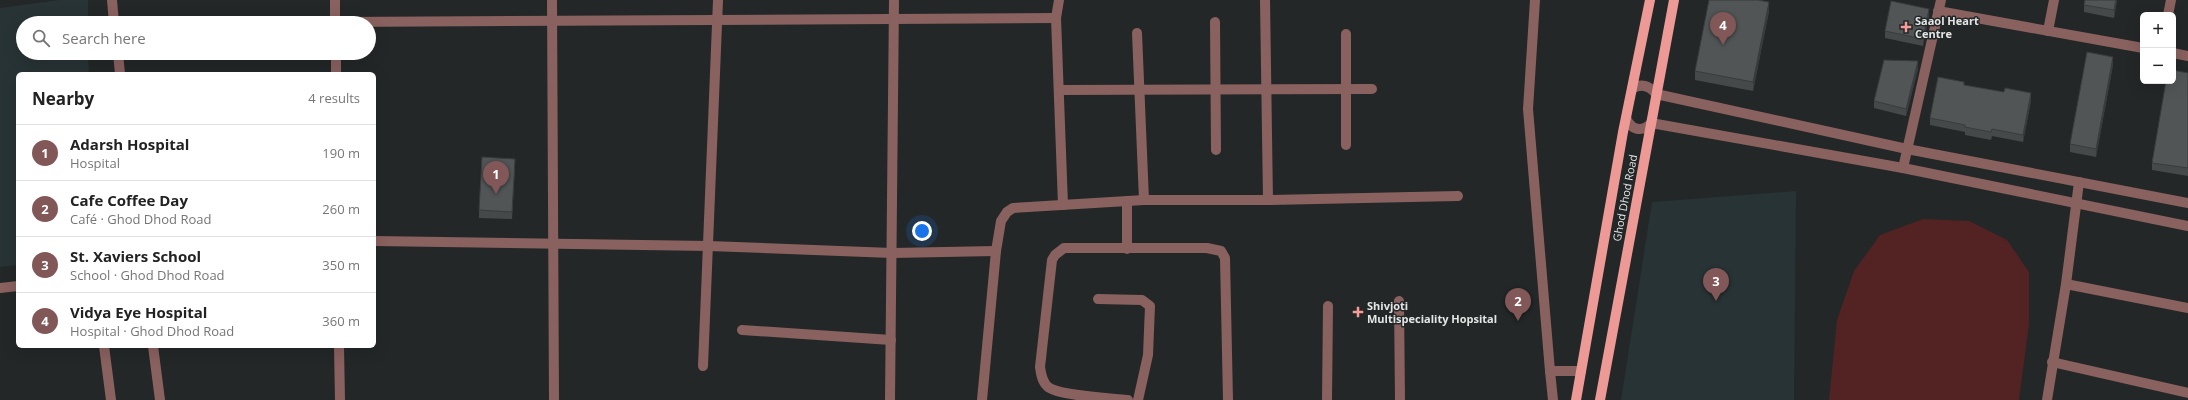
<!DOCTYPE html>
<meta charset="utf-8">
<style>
:root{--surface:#fff;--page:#f6f6f6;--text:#222;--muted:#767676;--line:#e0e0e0;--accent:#815857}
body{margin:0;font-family:"Open Sans",sans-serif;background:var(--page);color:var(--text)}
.controls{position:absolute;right:12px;top:12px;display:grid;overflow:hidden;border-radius:6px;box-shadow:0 4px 16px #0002}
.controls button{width:36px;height:36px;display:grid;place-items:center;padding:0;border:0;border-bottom:1px solid var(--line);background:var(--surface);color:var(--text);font:20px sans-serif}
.you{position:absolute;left:922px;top:231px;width:14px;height:14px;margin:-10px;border:3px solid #fff;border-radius:50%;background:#1a73e8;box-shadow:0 0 0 6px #1a73e833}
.badge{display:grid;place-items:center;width:26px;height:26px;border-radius:50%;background:var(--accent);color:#fff;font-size:13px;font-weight:700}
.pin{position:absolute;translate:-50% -33px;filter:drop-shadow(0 1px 2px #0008)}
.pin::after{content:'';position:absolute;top:21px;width:14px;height:12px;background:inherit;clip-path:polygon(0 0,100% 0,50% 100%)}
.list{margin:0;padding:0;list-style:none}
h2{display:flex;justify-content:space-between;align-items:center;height:52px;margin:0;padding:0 16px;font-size:17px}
h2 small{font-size:13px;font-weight:400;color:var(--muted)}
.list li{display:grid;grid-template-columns:26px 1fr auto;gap:12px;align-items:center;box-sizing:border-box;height:56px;padding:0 16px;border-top:1px solid var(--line)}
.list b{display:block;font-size:15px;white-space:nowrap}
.list p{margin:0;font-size:13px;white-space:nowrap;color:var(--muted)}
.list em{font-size:13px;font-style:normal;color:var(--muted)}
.icon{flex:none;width:22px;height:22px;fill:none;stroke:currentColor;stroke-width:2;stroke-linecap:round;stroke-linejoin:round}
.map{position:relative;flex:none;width:2188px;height:400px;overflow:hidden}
.search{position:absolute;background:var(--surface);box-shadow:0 4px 16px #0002;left:16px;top:16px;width:360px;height:44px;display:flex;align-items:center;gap:10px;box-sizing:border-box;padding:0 14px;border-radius:22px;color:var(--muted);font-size:15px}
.panel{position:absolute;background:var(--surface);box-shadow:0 4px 16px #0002;left:16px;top:72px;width:360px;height:276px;border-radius:6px}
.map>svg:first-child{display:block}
</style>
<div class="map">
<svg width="2188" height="400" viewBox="0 0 2188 400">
<rect width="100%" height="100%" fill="#232727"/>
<g fill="#283335">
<polygon points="59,0 88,0 88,23 23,23 23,53 88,53 89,74 18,74 18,265 0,267 0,8"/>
<polygon points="1796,191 1794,400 1621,400 1652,202"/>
</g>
<polygon fill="#532222" points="1923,219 1969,221 2007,240 2029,272 2029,324 2019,400 1829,400 1837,320 1854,271 1880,235"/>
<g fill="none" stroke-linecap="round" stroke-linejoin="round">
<g stroke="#89615f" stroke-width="10">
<polyline points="112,0 114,23"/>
<polyline points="335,0 335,23"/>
<polyline points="552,0 554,400"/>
<polyline points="1059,0 1056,18 1063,205"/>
<polyline points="1265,0 1268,200"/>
<polyline points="1535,0 1528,109 1550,371 1581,371"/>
<polyline points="1938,11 2143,48"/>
<polyline points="2168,15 2171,0"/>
<polyline points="1215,22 1216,150"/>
<polyline points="164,23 1056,18"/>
<polyline points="2048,31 2054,0"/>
<polyline points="1137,33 1144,200"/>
<polyline points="118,53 120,74"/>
<polyline points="336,53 336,74"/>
<polyline points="2173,53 2188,56"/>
<path d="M1632,89C1641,83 1649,85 1656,94L1907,149L2188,203"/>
<polyline points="1059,90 1372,89"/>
<path d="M1626,118C1631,130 1642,133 1651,123L1903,168L2188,226"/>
<polyline points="1346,145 1346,34"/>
<polyline points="1903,168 1941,0"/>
<polyline points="374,241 709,246 892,253 996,251"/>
<polyline points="1127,249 1127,201"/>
<polyline points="2066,284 2188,308"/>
<polyline points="0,288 18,286"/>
<polyline points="1098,299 1142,300 1150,306 1148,355 1138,400"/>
<polyline points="1399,301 1400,400"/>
<polyline points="742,330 891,340"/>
<polyline points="104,346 111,400"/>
<polyline points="153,346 160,400"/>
<polyline points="339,346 340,400"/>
<polyline points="2052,362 2188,393"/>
<polyline points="703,366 718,0"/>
<polyline points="1550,371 1553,400"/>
<polyline points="890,400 894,0"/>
<polyline points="982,400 996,251 1001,221 1007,212 1013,208 1144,200 1268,200 1458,196"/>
<path d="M1128,400C1111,398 1060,396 1048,387C1042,382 1041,374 1040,367L1052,260L1055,255L1064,248H1207L1221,251L1225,258L1228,400"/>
<polyline points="1327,400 1328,306"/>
<polyline points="2047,400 2066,284 2079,182"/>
</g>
<g stroke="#ed9a97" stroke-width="10">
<polyline points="1576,400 1623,132 1650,0"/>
<polyline points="1600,400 1674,0"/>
</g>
</g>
<g fill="#464949">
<polygon points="2117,0 2114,18 2084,12 2084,5"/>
<polygon points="1769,11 1753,91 1695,80 1695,71"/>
<polygon points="1929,16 1923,46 1885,38 1885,31"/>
<polygon points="2113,65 2096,157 2070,152 2070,144"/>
<polygon points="1918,69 1906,116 1874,108 1874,101"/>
<polygon points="2188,73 2188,176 2152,170 2152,163"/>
<polygon points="1964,85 2031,101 2023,142 1992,136 1991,140 1965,135 1965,132 1930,125 1930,118"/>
<polygon points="515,166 512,219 479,218 479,210"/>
</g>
<g fill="#393c3c">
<polygon points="2116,0 2117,0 2114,18 2114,10"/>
<polygon points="1769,2 1769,11 1753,91 1753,82"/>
<polygon points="1929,9 1929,16 1923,46 1923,39"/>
<polygon points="2113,57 2113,65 2096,157 2096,149"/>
<polygon points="1918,61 1918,69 1906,116 1906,109"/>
<polygon points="2031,93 2031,101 2023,142 2023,135"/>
</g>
<g fill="#515555" stroke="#393c3c">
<polygon points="1709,0 1758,0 1769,2 1753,82 1695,71"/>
<polygon points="2085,0 2116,0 2114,10 2084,5"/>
<polygon points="1891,1 1929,9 1923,39 1885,31"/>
<polygon points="2087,52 2113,57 2096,149 2070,144"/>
<polygon points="1884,60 1918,61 1906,109 1874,101"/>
<polygon points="2173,70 2188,73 2188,168 2152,163 2166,81 2173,81"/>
<polygon points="1938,77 1964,82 1964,85 2004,92 2005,88 2031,93 2023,135 1992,129 1991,132 1965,127 1965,125 1930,118"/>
<polygon points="482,157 515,159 512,212 479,210"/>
</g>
<g fill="#f59b98" stroke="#232727" stroke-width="1.5">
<path d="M1904 21h4v4h4v4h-4v4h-4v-4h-4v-4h4z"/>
<path d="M1356 306h4v4h4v4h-4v4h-4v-4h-4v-4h4z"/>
</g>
<g text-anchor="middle" stroke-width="3" stroke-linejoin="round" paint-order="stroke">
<g font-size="11" font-weight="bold" fill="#e4e6e6" stroke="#232727" text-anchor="start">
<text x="1915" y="25">Saaol Heart<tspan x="1915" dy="13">Centre</tspan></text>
<text x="1367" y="310">Shivjoti<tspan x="1367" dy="13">Multispeciality Hopsital</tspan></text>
</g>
<g font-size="11" fill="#e4e6e6" stroke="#232727">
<text transform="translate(1625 198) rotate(-79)" y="4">Ghod Dhod Road</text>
</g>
</g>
</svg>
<div class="controls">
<button>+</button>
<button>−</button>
</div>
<div class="you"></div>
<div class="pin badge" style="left:496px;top:194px">1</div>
<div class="pin badge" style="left:1518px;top:321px">2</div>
<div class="pin badge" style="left:1716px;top:301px">3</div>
<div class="pin badge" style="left:1723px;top:45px">4</div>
<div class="search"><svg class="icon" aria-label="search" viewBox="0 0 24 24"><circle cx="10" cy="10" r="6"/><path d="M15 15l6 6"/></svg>Search here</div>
<section class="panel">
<h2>Nearby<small>4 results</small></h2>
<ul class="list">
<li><span class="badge">1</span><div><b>Adarsh Hospital</b><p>Hospital</p></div><em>190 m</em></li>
<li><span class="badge">2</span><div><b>Cafe Coffee Day</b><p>Café · Ghod Dhod Road</p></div><em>260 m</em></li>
<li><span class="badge">3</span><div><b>St. Xaviers School</b><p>School · Ghod Dhod Road</p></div><em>350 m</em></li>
<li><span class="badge">4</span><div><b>Vidya Eye Hospital</b><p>Hospital · Ghod Dhod Road</p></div><em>360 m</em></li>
</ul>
</section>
</div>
